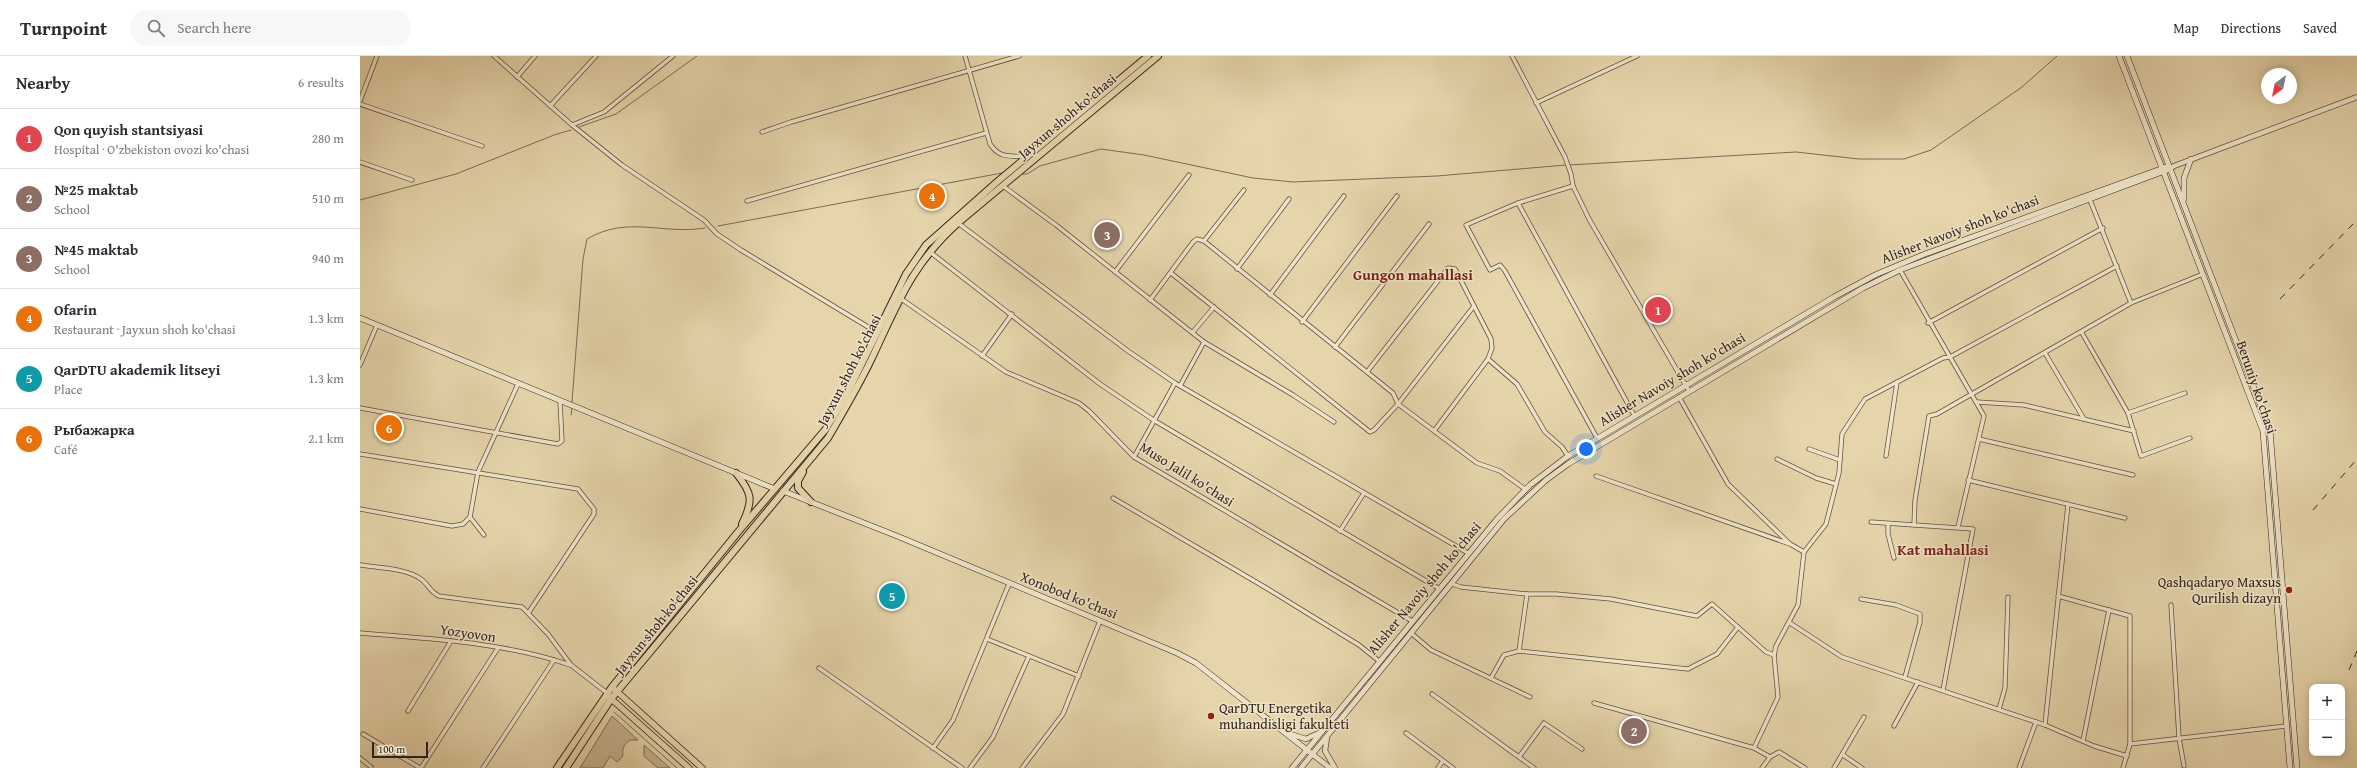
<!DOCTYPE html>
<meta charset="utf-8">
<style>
:root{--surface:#fff;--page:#f7f7f7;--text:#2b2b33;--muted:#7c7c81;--line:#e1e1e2;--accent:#8f2418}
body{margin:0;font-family:"Gentium Book Plus",serif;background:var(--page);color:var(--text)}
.controls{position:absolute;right:12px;bottom:12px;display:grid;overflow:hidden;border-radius:8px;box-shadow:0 2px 10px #0003}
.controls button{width:36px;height:36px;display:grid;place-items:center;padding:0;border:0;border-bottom:1px solid var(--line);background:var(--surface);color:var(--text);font:20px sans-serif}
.compass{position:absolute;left:1901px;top:12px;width:36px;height:36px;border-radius:50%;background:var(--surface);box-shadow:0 2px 10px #0003;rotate:213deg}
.scale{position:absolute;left:12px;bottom:10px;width:56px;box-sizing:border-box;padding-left:4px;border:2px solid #33251e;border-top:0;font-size:11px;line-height:14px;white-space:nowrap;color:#33251e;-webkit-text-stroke:3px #efe4c8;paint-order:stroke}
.you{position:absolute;left:1226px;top:393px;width:14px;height:14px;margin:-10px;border:3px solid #fff;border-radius:50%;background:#1a73e8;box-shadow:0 0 0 6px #1a73e833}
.badge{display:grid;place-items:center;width:26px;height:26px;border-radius:50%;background:var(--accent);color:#fff;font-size:13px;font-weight:700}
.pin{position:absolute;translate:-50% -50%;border:2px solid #fff;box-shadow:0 1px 4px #0006}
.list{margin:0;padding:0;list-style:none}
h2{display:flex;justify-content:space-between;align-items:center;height:52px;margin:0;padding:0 16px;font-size:17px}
h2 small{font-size:13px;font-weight:400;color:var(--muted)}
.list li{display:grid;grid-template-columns:26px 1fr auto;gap:12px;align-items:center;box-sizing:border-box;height:60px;padding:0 16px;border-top:1px solid var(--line)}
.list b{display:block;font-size:15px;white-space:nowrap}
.list p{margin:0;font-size:13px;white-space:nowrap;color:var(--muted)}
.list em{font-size:13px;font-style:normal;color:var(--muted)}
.icon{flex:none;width:22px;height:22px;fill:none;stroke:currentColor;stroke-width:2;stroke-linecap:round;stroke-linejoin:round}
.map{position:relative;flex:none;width:1997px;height:712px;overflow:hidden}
header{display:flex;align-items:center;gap:24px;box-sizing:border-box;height:56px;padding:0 20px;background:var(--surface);border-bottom:1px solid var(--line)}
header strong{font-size:19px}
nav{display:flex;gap:22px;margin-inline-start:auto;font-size:14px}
.search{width:280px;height:36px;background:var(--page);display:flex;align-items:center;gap:10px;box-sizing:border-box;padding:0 14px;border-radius:16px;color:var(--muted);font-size:15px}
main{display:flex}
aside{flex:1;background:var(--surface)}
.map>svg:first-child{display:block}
</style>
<header>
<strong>Turnpoint</strong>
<div class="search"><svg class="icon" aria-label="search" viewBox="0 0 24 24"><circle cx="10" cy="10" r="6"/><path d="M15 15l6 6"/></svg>Search here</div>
<nav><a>Map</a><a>Directions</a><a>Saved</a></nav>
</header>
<main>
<aside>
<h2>Nearby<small>6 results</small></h2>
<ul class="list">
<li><span class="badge" style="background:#e0444e">1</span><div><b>Qon quyish stantsiyasi</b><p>Hospital · O'zbekiston ovozi ko'chasi</p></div><em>280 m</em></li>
<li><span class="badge" style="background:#8d6e63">2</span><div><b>№25 maktab</b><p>School</p></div><em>510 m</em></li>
<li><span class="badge" style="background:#8d6e63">3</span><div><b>№45 maktab</b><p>School</p></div><em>940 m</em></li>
<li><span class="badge" style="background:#e8710a">4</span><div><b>Ofarin</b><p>Restaurant · Jayxun shoh ko'chasi</p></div><em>1.3 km</em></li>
<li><span class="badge" style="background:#0f9aa8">5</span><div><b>QarDTU akademik litseyi</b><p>Place</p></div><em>1.3 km</em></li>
<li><span class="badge" style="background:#e8710a">6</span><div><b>Рыбажарка</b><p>Café</p></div><em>2.1 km</em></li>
</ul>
</aside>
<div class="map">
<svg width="1997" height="712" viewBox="0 0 1997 712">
<rect width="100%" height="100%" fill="#e6d5ab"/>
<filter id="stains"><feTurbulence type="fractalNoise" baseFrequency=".005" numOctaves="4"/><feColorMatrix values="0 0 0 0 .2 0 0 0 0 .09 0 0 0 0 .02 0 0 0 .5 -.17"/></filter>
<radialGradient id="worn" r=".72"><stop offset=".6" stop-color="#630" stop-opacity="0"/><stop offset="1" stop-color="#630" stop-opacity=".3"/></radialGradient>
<g fill="#c8b793" stroke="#7e6e58">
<path d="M252,660L278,684H270C264,688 262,692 263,700L257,706L250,700L243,712H220Z"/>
<polygon points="284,689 310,712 298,712 284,700"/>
</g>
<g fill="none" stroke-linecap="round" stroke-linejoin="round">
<g stroke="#7a6b56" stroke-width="1">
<polyline points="219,71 256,58 337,0"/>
<polyline points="1209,109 1436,96 1499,103 1544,103 1571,94 1662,31 1697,0"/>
<polyline points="662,118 667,118 680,110 741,93 784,99 893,122 933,126 1077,120 1206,109"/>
<polyline points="0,144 96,118 194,79 211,74"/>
<polyline points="358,170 642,117"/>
<path d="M212,346L223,203L227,183C268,159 302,179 345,172"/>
<polyline points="211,359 212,352"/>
<polyline points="254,656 317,712"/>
</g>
<g stroke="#605141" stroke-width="5">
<g id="minor">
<polyline points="134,0 212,69 262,109 344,164 357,178 381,194 518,277"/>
<path d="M605,0L630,88C640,103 650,100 666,100"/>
<polyline points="1152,0 1205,101 1211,118 1213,130 1229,163 1329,335"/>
<polyline points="157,21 175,0"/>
<polyline points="0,45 17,0"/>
<polyline points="1176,47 1277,0"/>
<polyline points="0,48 122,90"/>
<polyline points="190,50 236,0"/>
<polyline points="212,69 244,56 313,0"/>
<polyline points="402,76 431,66 659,0"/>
<polyline points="0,106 52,124"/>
<polyline points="643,130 696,169 844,286 933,339 974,366"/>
<polyline points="1213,130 1158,147 1106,169 1130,214 1140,209 1145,215 1237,382"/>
<polyline points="1730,144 1771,247"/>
<polyline points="387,145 626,77"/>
<polyline points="1158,147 1274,359"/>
<polyline points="598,167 768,295 815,327 1108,497"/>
<polyline points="844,185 884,134"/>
<polyline points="570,196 740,328 795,365 1078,532"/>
<polyline points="877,213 929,143"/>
<polyline points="1540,214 1624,360 1598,471"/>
<polyline points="755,216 829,119"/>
<polyline points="811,217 1010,376 1014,374 1038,348 1114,250"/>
<polyline points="910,239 984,140"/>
<polyline points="540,242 646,316 719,347 729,355 774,401 1052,565"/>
<polyline points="790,244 833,186 837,183 844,185 1033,337 1038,348 1117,407 1140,415 1165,433"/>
<polyline points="942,266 1037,140"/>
<polyline points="1568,267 1743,172"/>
<polyline points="833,276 854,251"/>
<polyline points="1722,277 1768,357 1781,400 1830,382"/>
<polyline points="975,291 1069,168"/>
<polyline points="1685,297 1724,363"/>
<polyline points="622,300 652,258"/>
<polyline points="1128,303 1157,328 1185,376 1202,391 1208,400"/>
<polyline points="0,309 17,269"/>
<polyline points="1007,316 1088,212 1095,213 1131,283 1132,292 1128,303 1074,375"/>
<polyline points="820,330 844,286"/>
<polyline points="1319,341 1368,428 1429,487"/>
<polyline points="1617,346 1664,349 1774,375"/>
<polyline points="0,352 198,388 202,385 200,345"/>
<polyline points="1768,357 1825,337"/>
<polyline points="1619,383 1773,419"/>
<polyline points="1449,393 1480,404"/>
<polyline points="0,398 218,433 234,453 234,458 169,556"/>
<polyline points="1526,400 1537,326"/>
<polyline points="774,401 815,327"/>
<polyline points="1417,403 1456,422 1476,428"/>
<polyline points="1236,420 1430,488 1444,496 1438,549 1416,590 1414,599 1418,641 1394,692"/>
<polyline points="1608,424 1765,462"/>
<polyline points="753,442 908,533 999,589 1019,605"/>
<polyline points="0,453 92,470 103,468 110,461 118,416 158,328"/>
<polyline points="110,461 124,479"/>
<polyline points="1511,466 1613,473 1583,634"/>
<polyline points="1528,468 1528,478 1534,502"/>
<polyline points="1554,469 1555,444 1569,360 1577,358 1771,247 1843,218"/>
<polyline points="980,475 1004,437"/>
<polyline points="1444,496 1466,468 1479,417 1482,378 1505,343 1583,302 1590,301 1757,210"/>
<path d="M0,509C20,512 45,512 61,523C68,528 70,536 79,540L162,551L188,578L211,609L247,637"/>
<polyline points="1092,528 1101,531 1167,538 1196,538 1251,543 1337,560 1352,548 1406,596 1414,599"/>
<polyline points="1698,540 1770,560 1770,688 1763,712"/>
<polyline points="1501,543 1536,549 1560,558 1560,566 1545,621"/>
<polyline points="1811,549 1819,682 1824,710"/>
<polyline points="1430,567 1482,601 1685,669 1734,690 1767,700"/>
<path d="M0,577C70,583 143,586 210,609"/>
<polyline points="1051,577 1071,594 1170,641"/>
<polyline points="627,583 719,620"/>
<polyline points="1159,595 1167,538"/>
<polyline points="459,612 602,712"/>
<polyline points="1131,622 1144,599 1159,595 1328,613 1357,598 1378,571"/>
<polyline points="1072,638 1174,712"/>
<polyline points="1234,647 1394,692 1410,701 1402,712"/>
<polyline points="1639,653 1645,632 1648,541"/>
<polyline points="48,655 91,585"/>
<polyline points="1685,669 1708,448"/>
<polyline points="1534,670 1558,626"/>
<polyline points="1046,677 1093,712"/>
<polyline points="3,678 60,712"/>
<polyline points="1723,685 1749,554"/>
<polyline points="1770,688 1926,670"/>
<polyline points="573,692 593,664 649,528"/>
<polyline points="1483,699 1502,712"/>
<polyline points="1159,701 1184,667 1222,693"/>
<polyline points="1410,701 1419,696 1445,712"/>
<polyline points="0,702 11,711"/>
<polyline points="61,712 138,592"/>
<polyline points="123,712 194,604"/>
<polyline points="610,712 633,681 669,600"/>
<polyline points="662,712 703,658 740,565"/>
<polyline points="1078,712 1083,705"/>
<polyline points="1474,712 1504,661"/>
<polyline points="1659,712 1676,666"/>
</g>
</g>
<g stroke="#605141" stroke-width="6">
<g id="tertiary">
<polyline points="1810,113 1814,110 1997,41"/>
<polyline points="927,677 946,683 961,676"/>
<polyline points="967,681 965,695 975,712"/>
</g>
</g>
<g stroke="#33251e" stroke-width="6">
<g id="secondary">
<polyline points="1759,0 1903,375 1930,712"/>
<polyline points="1767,0 1910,374 1937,712"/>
<polyline points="1824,143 1824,122 1831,103"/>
<polyline points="0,262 415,433"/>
<polyline points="423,435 537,480 817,597 836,607 970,712"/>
<polyline points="932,712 1138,462 1170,429 1208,400 1474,241 1515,219 1565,198 1809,110"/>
<polyline points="941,712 1144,463 1186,424 1208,408 1503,232 1540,214 1810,113"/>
</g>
</g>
<g stroke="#33251e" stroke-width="7">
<g id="primary">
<polyline points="252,631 342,712"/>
<polyline points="248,640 329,712"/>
</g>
</g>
<g stroke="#33251e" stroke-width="8">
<g id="trunk">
<polyline points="443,416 438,425 438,432 451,446"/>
<path d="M376,417C392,437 394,444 382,468"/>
<polyline points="197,712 252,631 378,476 465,374 485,342 546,218 566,189 638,125 788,0"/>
<path d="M206,712L251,643L468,382C483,356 498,331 511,304C537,249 551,209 598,167L798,0"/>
</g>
</g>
<use href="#minor" stroke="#efe4c8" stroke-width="3.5"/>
<use href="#tertiary" stroke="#efe4c8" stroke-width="4.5"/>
<use href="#secondary" stroke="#efe4c8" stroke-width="5"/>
<use href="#primary" stroke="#e6d5ab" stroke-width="5.5"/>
<use href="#trunk" stroke="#e6d5ab" stroke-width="6"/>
<g stroke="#33251e" stroke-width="1" stroke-dasharray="7 7" stroke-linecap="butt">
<polyline points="1920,243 1997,164"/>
<polyline points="1953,454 1997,403"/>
<polyline points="1989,614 1997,595"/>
</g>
</g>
<g fill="#8f2418" stroke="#efe4c8" stroke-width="1.5">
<circle cx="1929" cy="534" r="4"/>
<circle cx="851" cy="660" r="4"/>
</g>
<g text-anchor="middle" stroke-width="3" stroke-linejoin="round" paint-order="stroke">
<g font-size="14" fill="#33251e" stroke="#efe4c8">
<text transform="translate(707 60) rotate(-40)" y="5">Jayxun shoh ko'chasi</text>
<text transform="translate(1600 173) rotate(-21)" y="5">Alisher Navoiy shoh ko'chasi</text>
<text transform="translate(489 314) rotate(-63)" y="5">Jayxun shoh ko'chasi</text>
<text transform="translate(1312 323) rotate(-31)" y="5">Alisher Navoiy shoh ko'chasi</text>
<text transform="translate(1897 331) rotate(71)" y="5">Beruniy ko'chasi</text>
<text transform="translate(827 418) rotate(32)" y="5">Muso Jalil ko'chasi</text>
<text transform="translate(1064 532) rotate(-50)" y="5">Alisher Navoiy shoh ko'chasi</text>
<text transform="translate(709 539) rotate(22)" y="5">Xonobod ko'chasi</text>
<text transform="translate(296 569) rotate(-51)" y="5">Jayxun shoh ko'chasi</text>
<text transform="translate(108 577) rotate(8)" y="5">Yozyovon</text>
</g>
<g font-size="14" fill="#33251e" stroke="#efe4c8" text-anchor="end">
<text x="1921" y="531">Qashqadaryo Maxsus<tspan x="1921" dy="16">Qurilish dizayn</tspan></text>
<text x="859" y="657" text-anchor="start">QarDTU Energetika<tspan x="859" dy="16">muhandisligi fakulteti</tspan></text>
</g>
<g font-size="15" font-weight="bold" fill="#7a1f14" stroke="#efe4c8">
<text x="1053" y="224">Gungon mahallasi</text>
<text x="1583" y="499">Kat mahallasi</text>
</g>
</g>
<rect width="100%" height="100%" filter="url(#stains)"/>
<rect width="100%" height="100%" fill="url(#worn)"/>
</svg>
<div class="controls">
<button>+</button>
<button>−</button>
</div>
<svg class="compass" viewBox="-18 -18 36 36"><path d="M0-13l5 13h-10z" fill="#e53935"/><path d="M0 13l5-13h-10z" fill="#7c7c81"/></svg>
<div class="scale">100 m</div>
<div class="you"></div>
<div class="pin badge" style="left:1298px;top:254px;background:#e0444e">1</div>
<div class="pin badge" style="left:1274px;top:675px;background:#8d6e63">2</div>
<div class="pin badge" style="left:747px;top:179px;background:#8d6e63">3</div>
<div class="pin badge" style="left:572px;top:140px;background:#e8710a">4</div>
<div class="pin badge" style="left:532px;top:540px;background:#0f9aa8">5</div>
<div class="pin badge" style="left:29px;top:372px;background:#e8710a">6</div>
</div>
</main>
